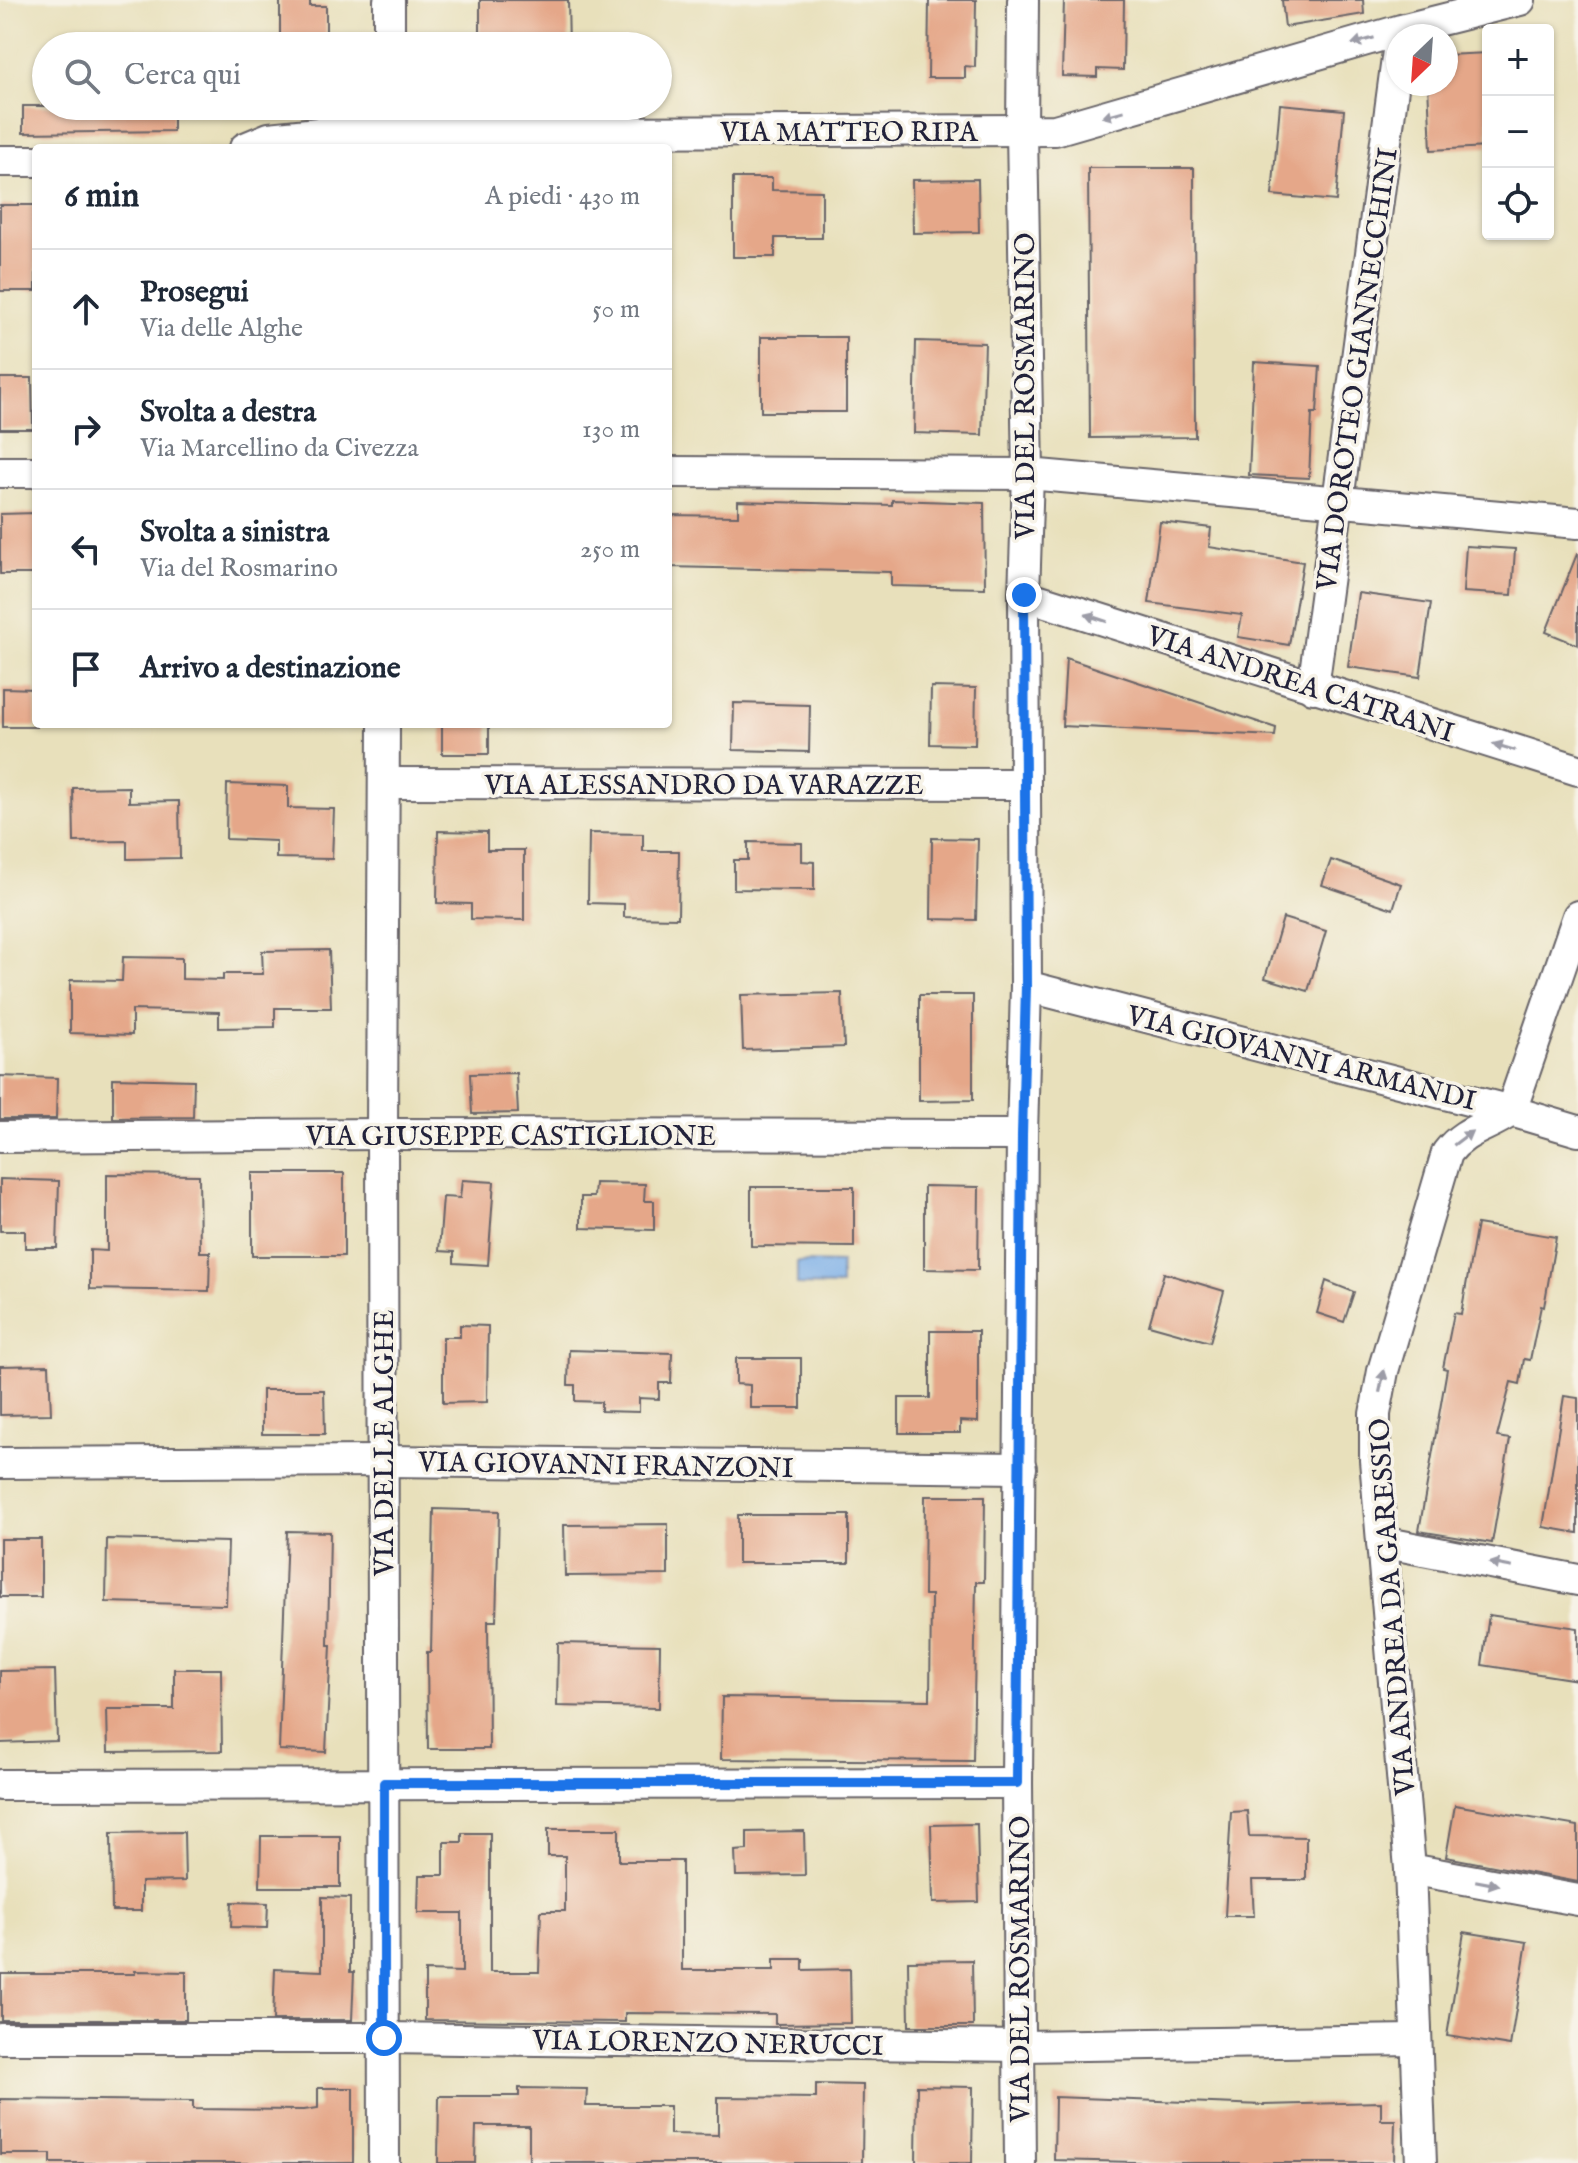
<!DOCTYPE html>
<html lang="it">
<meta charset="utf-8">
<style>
:root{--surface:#fff;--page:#f2f2f3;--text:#1f2937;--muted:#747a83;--line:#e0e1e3}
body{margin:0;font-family:"IM FELL English",serif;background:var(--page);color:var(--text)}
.controls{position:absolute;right:24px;top:24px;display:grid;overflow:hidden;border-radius:8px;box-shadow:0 2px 6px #0004}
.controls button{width:72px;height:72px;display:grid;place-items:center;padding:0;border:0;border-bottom:2px solid var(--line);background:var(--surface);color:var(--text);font:40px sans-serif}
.compass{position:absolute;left:1386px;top:24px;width:72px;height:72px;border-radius:50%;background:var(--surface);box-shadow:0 2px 6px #0004;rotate:205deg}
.stop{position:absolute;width:24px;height:24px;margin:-18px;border:6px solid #1a73e8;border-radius:50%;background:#fff}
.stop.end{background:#1a73e8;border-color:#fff;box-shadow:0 2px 8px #0008}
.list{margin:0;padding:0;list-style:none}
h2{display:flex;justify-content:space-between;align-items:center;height:104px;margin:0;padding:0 32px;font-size:34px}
h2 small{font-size:26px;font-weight:400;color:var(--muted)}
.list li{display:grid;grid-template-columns:52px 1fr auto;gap:24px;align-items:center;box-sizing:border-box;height:120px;padding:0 32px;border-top:2px solid var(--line)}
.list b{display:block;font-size:30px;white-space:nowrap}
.list p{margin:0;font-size:26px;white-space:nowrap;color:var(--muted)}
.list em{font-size:26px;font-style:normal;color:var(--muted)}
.icon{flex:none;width:44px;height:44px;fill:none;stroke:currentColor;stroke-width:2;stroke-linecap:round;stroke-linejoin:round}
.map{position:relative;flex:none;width:1578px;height:2163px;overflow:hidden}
.search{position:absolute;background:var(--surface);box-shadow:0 2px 6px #0004;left:32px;top:32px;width:640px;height:88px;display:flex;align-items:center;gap:20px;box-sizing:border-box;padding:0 28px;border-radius:44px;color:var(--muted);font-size:30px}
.panel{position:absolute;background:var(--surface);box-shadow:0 2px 6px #0004;left:32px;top:144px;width:640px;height:584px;border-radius:8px}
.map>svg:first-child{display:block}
</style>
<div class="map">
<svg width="1578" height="2163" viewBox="0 0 1578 2163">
<rect width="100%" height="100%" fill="#f7f3e8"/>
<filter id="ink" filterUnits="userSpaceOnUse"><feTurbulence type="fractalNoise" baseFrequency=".0125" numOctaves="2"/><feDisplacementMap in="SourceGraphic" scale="16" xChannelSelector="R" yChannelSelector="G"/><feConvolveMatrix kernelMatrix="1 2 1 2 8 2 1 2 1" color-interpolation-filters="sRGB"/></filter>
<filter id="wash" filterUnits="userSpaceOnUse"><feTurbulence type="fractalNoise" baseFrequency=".006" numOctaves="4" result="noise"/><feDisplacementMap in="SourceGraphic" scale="32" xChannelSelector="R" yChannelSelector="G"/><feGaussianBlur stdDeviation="1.8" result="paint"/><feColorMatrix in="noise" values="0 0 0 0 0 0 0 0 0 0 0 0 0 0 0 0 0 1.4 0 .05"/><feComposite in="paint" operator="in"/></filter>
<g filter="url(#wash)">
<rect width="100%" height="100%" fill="#e8e0bb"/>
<polygon fill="#7bafe8" stroke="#4e6892" stroke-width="2" points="797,1262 841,1263 841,1286 797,1285"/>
<g id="blocks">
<g fill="#e5a789">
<polygon points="280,0 310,0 310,6 326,6 326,46 280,46"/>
<polygon points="480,0 568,0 569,46 480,46"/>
<polygon points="929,0 976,0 975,67 965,66 965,78 928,78"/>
<polygon points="1064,0 1124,0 1123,70 1097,69 1097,77 1062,76"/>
<polygon points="1282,0 1363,0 1364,14 1285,27"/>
<polygon points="1488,53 1488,147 1431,150 1428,84 1446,84 1446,55"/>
<polygon points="1280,104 1344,110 1336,201 1272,195"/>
<polygon points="23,106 173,106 173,131 23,133"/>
<polygon points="1088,168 1194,168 1195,437 1090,438"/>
<polygon points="733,178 772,178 772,190 822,191 822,238 775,238 775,257 733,257"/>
<polygon points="978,179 979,232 913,233 912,180"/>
<rect x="0" y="205" width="36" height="86"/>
<rect x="761" y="337" width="85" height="75"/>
<polygon points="916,341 985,343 982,435 914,433"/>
<polygon points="1254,362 1320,366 1317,413 1312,413 1309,478 1249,475"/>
<polygon points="0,378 32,378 33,429 0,429"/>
<polygon points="892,500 984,503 985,588 891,586 891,572 668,567 668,515 738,516 738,501 892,505"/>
<polygon points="36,513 36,574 0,574 0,514"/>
<polygon points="1160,522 1211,528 1209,547 1303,562 1289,645 1238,637 1242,615 1149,603"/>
<polygon points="1466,546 1515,549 1512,595 1463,592"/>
<polygon points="1577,554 1578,554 1578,645 1546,632"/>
<polygon points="1358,593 1431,603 1420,677 1348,667"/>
<polygon points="1066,658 1276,728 1275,736 1062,726"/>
<polygon points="931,687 976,688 975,745 930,744"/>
<polygon points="3,688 36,689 36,727 3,727"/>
<polygon points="734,703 810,705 809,752 733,750"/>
<rect x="442" y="724" width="47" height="30"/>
<polygon points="227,784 288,786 288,808 334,809 332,859 276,858 276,841 226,839"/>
<polygon points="129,787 129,802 179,801 180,858 127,859 127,841 74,842 73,788"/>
<polygon points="438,831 487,832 487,850 524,850 524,920 471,919 471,904 437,903"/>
<polygon points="589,833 643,834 643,851 679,851 678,918 624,917 624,904 588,903"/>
<polygon points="932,838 978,839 976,920 931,919"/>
<polygon points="748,842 802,843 802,861 814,862 814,890 734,889 734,860 748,860"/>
<polygon points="1331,860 1401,884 1393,909 1322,885"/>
<polygon points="1283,918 1326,931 1308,991 1265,978"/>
<polygon points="329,950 331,1008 275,1008 275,1027 219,1028 219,1012 132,1010 132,1035 70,1033 70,980 122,981 123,957 182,958 182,979 223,980 223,974 263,974 262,951"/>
<polygon points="842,993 844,1047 743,1050 741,995"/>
<polygon points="919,995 973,995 973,1100 919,1101"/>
<polygon points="516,1073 518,1113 472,1114 470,1074"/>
<polygon points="0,1076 57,1078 56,1119 0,1119"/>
<polygon points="113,1078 194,1080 193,1117 113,1118"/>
<rect x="252" y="1173" width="92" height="83"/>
<polygon points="107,1174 199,1175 200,1252 210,1252 209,1291 90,1289 90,1250 107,1251"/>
<polygon points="0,1179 59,1181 57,1248 25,1248 25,1231 0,1231"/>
<polygon points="462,1180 494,1182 488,1265 454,1263 454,1252 439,1251 443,1197 460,1198"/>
<polygon points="595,1183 645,1184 644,1201 654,1201 654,1230 581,1228 581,1197 594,1197"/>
<polygon points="924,1186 979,1187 978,1270 924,1269"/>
<polygon points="751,1187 854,1187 854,1247 751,1246"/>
<polygon points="1477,1224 1556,1237 1544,1307 1541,1306 1530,1360 1524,1359 1520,1384 1511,1382 1497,1437 1510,1439 1492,1543 1419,1531 1447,1369 1443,1368 1454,1313 1461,1314"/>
<polygon points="1164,1273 1224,1291 1210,1342 1149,1325"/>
<polygon points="1326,1281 1354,1292 1344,1322 1317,1313"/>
<polygon points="460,1325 488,1326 487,1402 443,1403 443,1337 460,1337"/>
<polygon points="930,1331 978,1331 978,1422 960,1421 960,1433 899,1433 899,1398 930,1398"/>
<polygon points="569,1350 672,1353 671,1383 659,1383 659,1399 639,1398 639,1412 601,1411 601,1402 575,1401 575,1385 568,1385"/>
<polygon points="736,1358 801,1358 801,1408 750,1408 750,1385 736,1384"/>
<polygon points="49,1365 51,1414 0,1415 0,1366"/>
<polygon points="262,1390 324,1390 325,1434 262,1434"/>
<polygon points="1564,1396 1578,1398 1578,1533 1543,1527"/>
<polygon points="925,1496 985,1496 984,1582 976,1582 973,1761 721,1759 722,1697 930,1700 931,1595 924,1595"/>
<polygon points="434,1509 499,1511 496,1621 488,1621 489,1749 428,1749 427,1652 431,1652"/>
<rect x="738" y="1515" width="111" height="48"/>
<polygon points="668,1524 668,1575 565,1576 564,1525"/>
<polygon points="287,1531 330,1532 328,1645 331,1645 326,1752 279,1750"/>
<rect x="0" y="1539" width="41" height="58"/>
<polygon points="107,1539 228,1542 226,1605 106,1602"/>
<polygon points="1489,1615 1578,1628 1578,1680 1482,1665"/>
<polygon points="558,1643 660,1645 659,1708 557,1706"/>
<polygon points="174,1669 221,1669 222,1751 108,1752 107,1709 174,1709"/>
<polygon points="55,1670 57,1741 0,1743 0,1671"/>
<polygon points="1455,1805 1578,1826 1578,1882 1446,1857"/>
<polygon points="1247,1811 1249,1836 1306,1837 1306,1880 1252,1880 1254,1916 1225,1916 1231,1812"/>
<polygon points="977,1824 979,1902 933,1903 931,1825"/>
<polygon points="548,1829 619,1829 619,1861 682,1861 682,1970 774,1970 774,1959 803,1959 803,1970 850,1969 851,2023 775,2024 775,2014 625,2013 625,2022 425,2020 425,1971 462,1972 462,1913 418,1913 419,1875 444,1875 444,1842 462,1842 462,1833 490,1833 490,1972 539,1972 541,1911 565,1911 565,1856 548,1856"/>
<polygon points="804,1831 805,1875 736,1876 735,1851 747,1850 747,1832"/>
<polygon points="184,1832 185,1881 141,1882 141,1911 112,1911 111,1833"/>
<polygon points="261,1836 340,1836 340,1887 260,1887"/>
<polygon points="322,1897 350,1898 350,1972 354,1972 352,2020 273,2020 275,1969 322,1971"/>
<polygon points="232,1902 268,1903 267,1928 231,1927"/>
<polygon points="1464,1932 1527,1942 1510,2046 1447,2036"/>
<polygon points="972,1960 973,2026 909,2026 908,1961"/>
<polygon points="135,1971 186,1972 186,2020 1,2020 1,1974 135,1974"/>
<polygon points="816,2084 863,2085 862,2163 529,2163 529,2126 476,2126 475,2163 438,2163 439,2096 519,2096 519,2088 587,2089 586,2106 670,2106 670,2134 718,2135 718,2097 816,2098"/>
<polygon points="917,2086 973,2087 972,2163 916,2163"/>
<polygon points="318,2088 353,2088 353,2163 51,2163 51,2154 0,2154 0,2099 193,2101 193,2109 304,2110 318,2108"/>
<polygon points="1055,2097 1264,2105 1381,2102 1381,2120 1395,2120 1394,2163 1175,2163 1054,2160"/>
</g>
</g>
</g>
<g filter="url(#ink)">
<use href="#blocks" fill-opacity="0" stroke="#676468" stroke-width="2"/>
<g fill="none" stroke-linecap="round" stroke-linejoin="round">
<g stroke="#676468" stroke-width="34">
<g id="minor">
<polyline points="389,0 389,46"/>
<polyline points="245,148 269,138 317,133 1055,130 1401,30 1520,0"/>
<polyline points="0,161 36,161"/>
<polyline points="0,472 36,472"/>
<polyline points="668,472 1028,474 1578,523"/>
<polyline points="1024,595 1578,770"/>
<polyline points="1313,688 1398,51"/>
<polyline points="385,783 1023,784"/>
<polyline points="1026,986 1511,1111 1578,1131"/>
<polyline points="0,1137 382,1134 1022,1135"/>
<polyline points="0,1463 384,1461 1021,1468"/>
<polyline points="1382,1542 1578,1580"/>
<polyline points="0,1785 1017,1783"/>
<polyline points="1410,1869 1578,1900"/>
<polyline points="0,2038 384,2038 1021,2046 1415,2040"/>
<polyline points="384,2163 382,1134 384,724"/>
<polyline points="1020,2163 1017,1783 1022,1135 1026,986 1024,595 1028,474 1022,131 1023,0"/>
<path d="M1421,2163L1410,1869L1375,1460V1414L1383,1371L1447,1153C1465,1129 1487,1128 1511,1111L1578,916"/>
</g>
</g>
<use href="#minor" stroke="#fff" stroke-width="30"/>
</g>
<defs><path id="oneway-solid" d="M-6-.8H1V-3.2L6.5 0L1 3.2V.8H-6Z" transform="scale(2)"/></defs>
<g fill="#9c9ca7">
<use href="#oneway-solid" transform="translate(1363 41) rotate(164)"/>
<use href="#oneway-solid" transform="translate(1113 114) rotate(164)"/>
<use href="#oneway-solid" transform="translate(1096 618) rotate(-162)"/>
<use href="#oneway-solid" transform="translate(1504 747) rotate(-163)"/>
<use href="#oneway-solid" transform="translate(1463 1138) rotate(-37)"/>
<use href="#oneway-solid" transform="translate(1382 1381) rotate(-78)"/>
<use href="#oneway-solid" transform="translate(1501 1565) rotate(-169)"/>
<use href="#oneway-solid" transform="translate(1487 1883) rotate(11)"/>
</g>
</g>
<g fill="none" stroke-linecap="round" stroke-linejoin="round" filter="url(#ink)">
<polyline stroke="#1a73e8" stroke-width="10" points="384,2038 384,1783 1017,1783 1022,1135 1026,986 1024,595"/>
</g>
<g text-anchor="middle" stroke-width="7" stroke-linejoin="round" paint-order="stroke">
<g font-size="28" fill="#22223b" stroke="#f7f3e8">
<text x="849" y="141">VIA MATTEO RIPA</text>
<text transform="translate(1356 369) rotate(-82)" y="10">VIA DOROTEO GIANNECCHINI</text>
<text transform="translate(1024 386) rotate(-90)" y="10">VIA DEL ROSMARINO</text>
<text transform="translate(1301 683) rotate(18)" y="10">VIA ANDREA CATRANI</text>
<text x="704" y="794">VIA ALESSANDRO DA VARAZZE</text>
<text transform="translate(1302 1057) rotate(14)" y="10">VIA GIOVANNI ARMANDI</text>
<text x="511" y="1145">VIA GIUSEPPE CASTIGLIONE</text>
<text transform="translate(383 1443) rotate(-90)" y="10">VIA DELLE ALGHE</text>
<text transform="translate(606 1464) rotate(1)" y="10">VIA GIOVANNI FRANZONI</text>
<text transform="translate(1391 1607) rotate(-94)" y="10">VIA ANDREA DA GARESSIO</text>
<text transform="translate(1019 1969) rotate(-90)" y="10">VIA DEL ROSMARINO</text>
<text transform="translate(708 2042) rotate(1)" y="10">VIA LORENZO NERUCCI</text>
</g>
</g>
</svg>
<div class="controls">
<button>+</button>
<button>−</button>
<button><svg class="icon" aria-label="locate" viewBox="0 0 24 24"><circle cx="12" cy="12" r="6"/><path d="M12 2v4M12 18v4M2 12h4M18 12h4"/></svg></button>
</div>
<svg class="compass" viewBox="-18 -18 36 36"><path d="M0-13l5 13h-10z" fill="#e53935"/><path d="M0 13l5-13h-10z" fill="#747a83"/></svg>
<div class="stop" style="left:384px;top:2038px"></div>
<div class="stop end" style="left:1024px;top:595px"></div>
<div class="search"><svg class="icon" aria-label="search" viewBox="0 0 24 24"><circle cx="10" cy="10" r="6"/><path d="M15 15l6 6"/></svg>Cerca qui</div>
<section class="panel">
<h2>6 min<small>A piedi · 430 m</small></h2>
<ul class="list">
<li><svg class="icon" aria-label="ahead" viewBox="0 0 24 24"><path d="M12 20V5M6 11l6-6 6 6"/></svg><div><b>Prosegui</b><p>Via delle Alghe</p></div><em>50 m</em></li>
<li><svg class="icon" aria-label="right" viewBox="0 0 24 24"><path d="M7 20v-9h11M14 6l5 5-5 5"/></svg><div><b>Svolta a destra</b><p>Via Marcellino da Civezza</p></div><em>130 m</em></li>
<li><svg class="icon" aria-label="left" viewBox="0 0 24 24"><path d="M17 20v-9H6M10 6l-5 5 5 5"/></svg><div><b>Svolta a sinistra</b><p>Via del Rosmarino</p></div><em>250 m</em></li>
<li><svg class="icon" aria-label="arrive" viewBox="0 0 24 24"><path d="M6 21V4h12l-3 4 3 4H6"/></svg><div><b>Arrivo a destinazione</b></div></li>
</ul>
</section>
</div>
